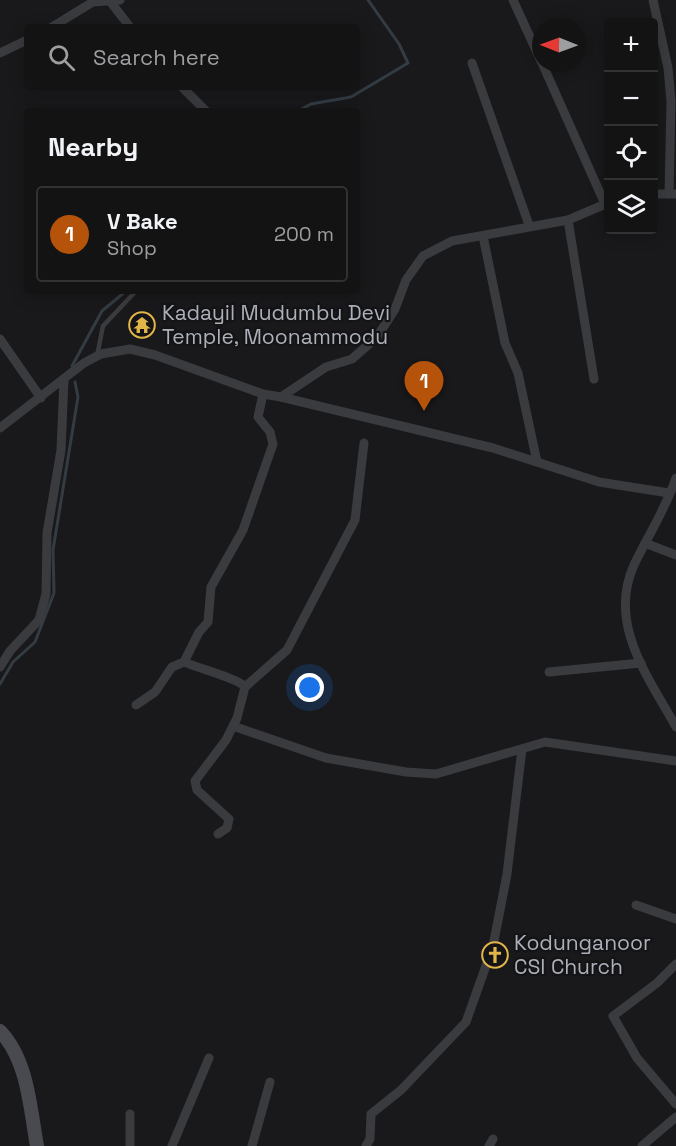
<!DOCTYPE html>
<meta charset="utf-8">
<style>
:root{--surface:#131314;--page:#1c1c1d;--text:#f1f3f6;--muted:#9d9ea0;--line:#323234;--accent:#b45309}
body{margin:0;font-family:"Space Grotesk",sans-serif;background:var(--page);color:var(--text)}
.controls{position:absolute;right:18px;top:18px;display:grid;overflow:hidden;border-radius:6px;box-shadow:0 3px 15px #0003}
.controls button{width:54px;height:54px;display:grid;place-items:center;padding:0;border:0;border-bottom:2px solid var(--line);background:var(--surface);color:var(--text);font:30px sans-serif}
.compass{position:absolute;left:532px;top:18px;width:54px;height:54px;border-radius:50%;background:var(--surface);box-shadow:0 3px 15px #0003;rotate:271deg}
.you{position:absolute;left:310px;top:688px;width:21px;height:21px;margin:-15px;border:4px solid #fff;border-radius:50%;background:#1a73e8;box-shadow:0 0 0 9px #1a73e833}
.badge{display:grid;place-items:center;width:39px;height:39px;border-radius:50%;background:var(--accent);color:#fff;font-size:20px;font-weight:700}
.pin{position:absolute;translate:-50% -50px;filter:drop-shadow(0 2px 3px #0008)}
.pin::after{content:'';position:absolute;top:32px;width:21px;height:18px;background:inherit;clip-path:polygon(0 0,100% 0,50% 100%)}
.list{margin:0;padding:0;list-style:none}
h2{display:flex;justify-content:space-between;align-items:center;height:78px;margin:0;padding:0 24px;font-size:26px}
h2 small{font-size:20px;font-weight:400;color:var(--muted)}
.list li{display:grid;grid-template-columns:39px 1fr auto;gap:18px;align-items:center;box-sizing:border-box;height:96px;margin:0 12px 12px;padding:0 12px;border:2px solid var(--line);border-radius:6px}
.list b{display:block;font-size:22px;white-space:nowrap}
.list p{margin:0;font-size:20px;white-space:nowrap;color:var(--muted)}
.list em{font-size:20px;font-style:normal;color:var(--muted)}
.icon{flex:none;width:33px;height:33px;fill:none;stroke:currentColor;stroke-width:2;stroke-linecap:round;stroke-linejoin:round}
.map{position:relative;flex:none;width:676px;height:1146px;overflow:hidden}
.search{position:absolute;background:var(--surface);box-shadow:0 3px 15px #0003;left:24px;top:24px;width:336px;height:66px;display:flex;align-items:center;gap:15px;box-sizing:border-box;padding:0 21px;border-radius:6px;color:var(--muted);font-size:22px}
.panel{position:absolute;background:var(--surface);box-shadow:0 3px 15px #0003;left:24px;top:108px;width:336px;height:186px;border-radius:6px}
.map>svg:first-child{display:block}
</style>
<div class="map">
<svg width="676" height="1146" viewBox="0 0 676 1146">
<rect width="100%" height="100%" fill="#19191b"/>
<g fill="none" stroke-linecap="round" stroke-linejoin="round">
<g stroke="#333b43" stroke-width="3">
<polyline points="298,111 311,104 351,97 408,63 399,44 368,0"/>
<polyline points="72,366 102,311 126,291"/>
<polyline points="0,684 13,662 35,642 54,593 53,550 78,397 75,382"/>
</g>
<polyline stroke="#3a3b3f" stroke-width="4.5" points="97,356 103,326 136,291"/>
<g stroke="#3a3b3f" stroke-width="9">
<polyline points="109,0 130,27"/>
<polyline points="513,0 541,61"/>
<polyline points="653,0 668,68 671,101 669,194"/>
<polyline points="52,27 93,2 120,0"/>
<polyline points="0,53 27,40"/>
<polyline points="472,63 529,225"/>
<polyline points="542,63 605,204"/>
<polyline points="182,87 206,111"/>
<polyline points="654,194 676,194"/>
<polyline points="568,220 594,379"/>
<polyline points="483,236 505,343 518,373 537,462"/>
<polyline points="0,339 41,398"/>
<polyline points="281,397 493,448 599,482 669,493"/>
<polyline points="0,428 84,363 101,354 130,349 155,355 263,394 281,397 326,367 352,359 377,337 395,309 406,280 423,256 452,241 568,220 608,203"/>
<path d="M676,478C666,508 648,536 634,565C607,624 649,678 676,727"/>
<polyline points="645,543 676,555"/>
<path d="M184,662C197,668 240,679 245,687L237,718L226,740L195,781L197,790L229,819L227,828L218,834"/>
<polyline points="0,667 10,651 39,620 46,594 47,533 61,450 64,380"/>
<polyline points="549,672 641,663"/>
<polyline points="245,687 287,650 355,520 364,443"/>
<polyline points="136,705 155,692 172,667 184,662 199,632 208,622 211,587 243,530 273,444 270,432 258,417 263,394"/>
<polyline points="233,726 326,758 406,772 436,774 545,742 676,761"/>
<polyline points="636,905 676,919"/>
<polyline points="676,964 657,983 613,1016 637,1058 676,1104"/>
<polyline points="130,1114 130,1146"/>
<polyline points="172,1146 209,1058"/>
<polyline points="252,1146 270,1082"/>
<polyline points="366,1146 370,1139 371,1114 401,1090 466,1022 493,946 507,874 522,749"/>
<polyline points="489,1146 493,1139"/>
<polyline points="642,1146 676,1117"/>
</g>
<path stroke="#484a4f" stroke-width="14" d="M0,1031C28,1060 30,1108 37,1146"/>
</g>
<defs>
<g id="temple-ring" transform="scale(1.35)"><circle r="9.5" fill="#141416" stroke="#e3b549" stroke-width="1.5"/><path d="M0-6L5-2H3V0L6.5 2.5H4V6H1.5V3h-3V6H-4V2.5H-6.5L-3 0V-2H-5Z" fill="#e3b549"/></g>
<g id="church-ring" transform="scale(1.35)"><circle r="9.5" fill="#141416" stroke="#e3b549" stroke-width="1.5"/><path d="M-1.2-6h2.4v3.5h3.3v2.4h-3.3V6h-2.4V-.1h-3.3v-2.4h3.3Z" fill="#e3b549"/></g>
</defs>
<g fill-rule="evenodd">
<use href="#temple-ring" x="142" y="325"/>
<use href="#church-ring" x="495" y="955"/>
</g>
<g text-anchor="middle" stroke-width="4.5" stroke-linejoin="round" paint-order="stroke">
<g font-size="21" fill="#acb0b9" stroke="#141416" text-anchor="start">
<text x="162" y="320">Kadayil Mudumbu Devi<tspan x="162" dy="24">Temple, Moonammodu</tspan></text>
<text x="514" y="950">Kodunganoor<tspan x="514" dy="24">CSI Church</tspan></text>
</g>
</g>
</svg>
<div class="controls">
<button>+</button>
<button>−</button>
<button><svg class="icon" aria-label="locate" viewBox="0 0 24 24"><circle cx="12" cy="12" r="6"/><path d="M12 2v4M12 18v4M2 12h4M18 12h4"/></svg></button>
<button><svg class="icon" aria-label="layers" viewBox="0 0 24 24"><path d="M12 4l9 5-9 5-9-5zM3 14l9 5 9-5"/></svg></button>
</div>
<svg class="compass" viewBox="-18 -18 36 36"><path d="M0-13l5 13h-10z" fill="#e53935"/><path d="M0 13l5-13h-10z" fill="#9d9ea0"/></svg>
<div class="you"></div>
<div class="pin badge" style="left:424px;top:411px">1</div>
<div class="search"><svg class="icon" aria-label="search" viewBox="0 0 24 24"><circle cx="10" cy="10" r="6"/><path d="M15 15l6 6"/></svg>Search here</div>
<section class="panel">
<h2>Nearby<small></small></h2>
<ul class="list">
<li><span class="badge">1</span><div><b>V Bake</b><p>Shop</p></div><em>200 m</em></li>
</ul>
</section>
</div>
